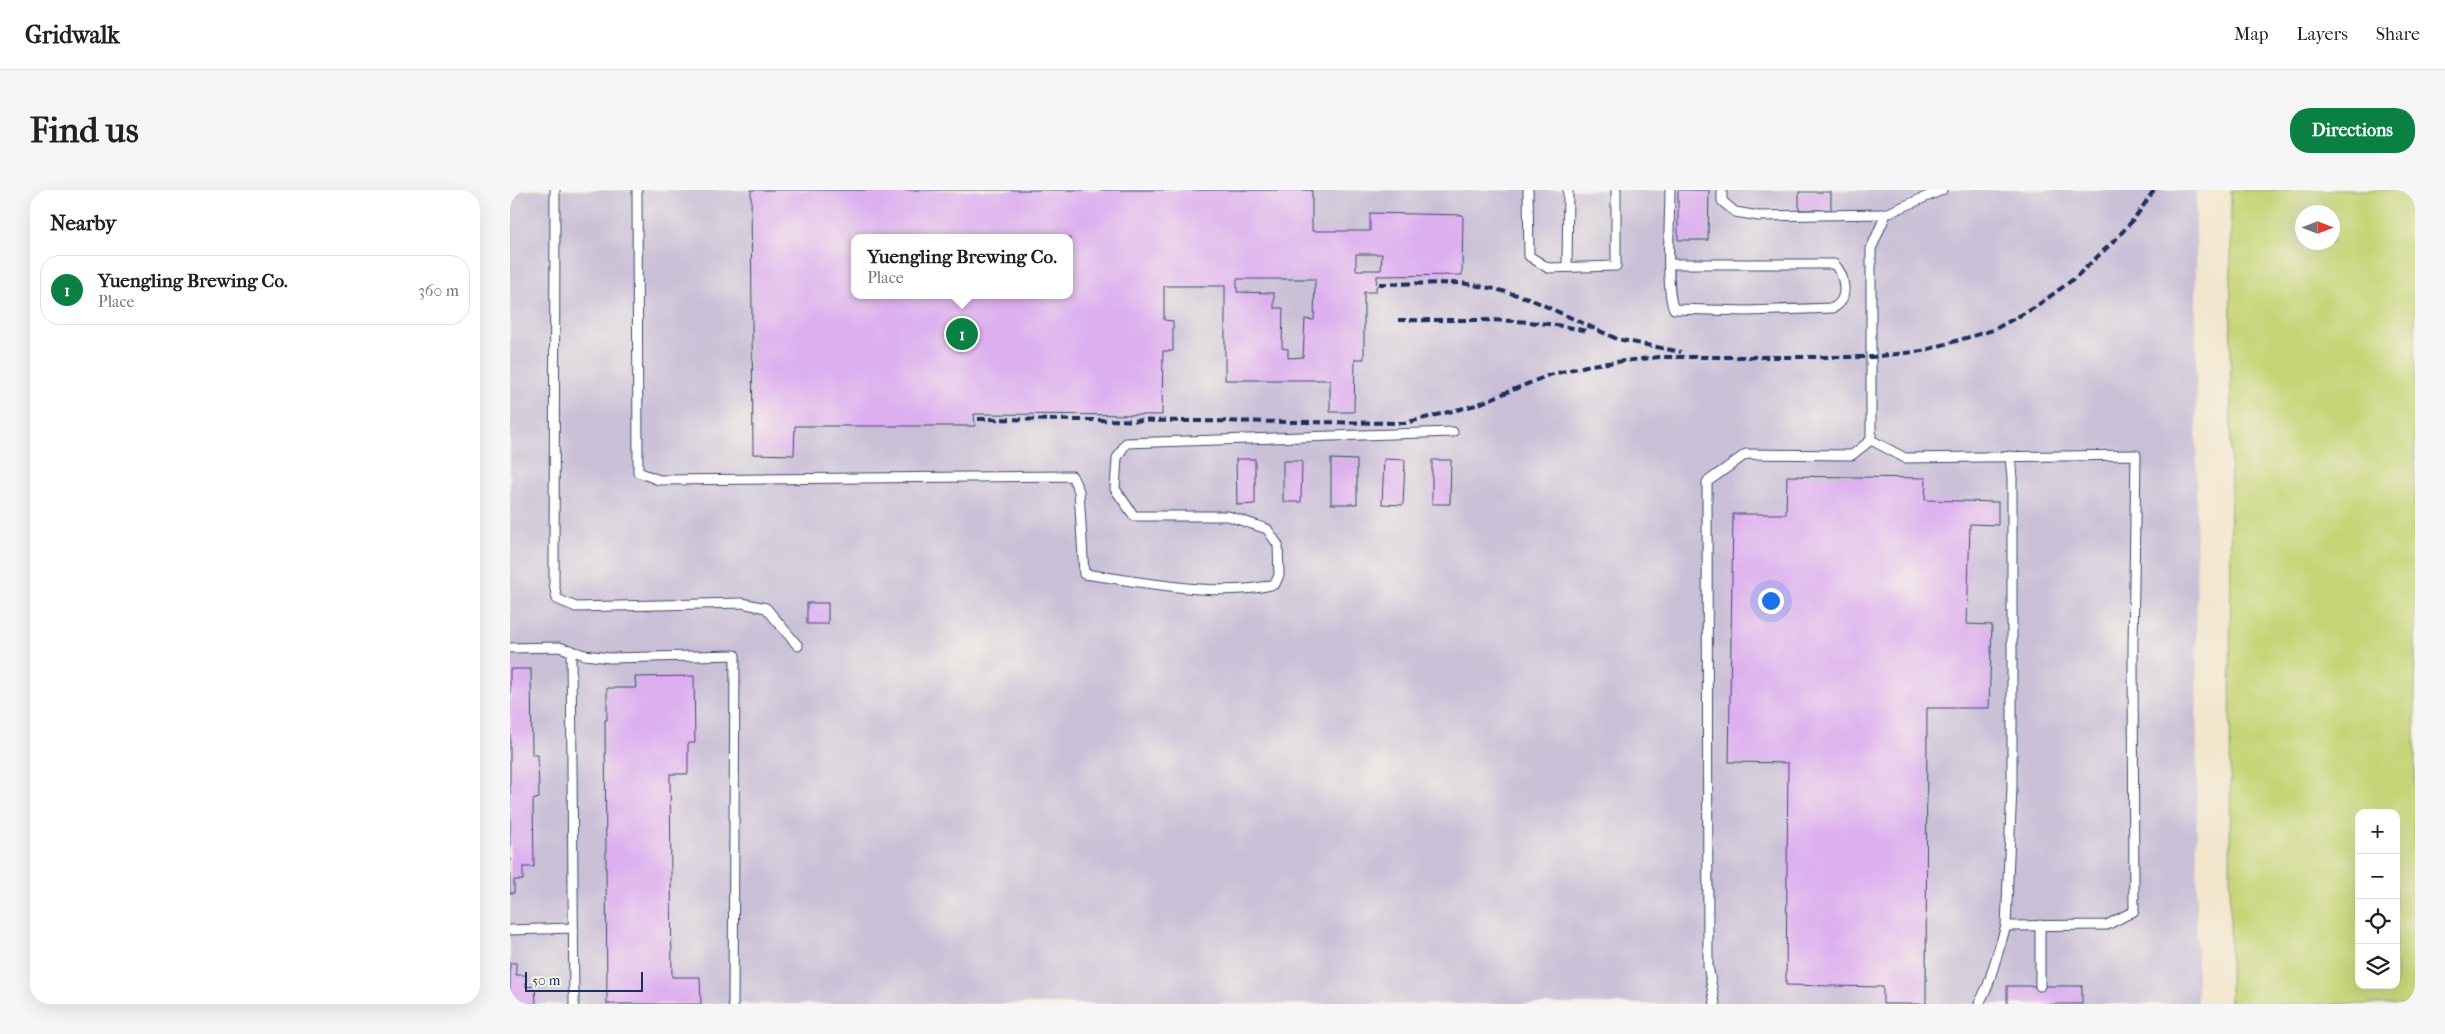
<!DOCTYPE html>
<meta charset="utf-8">
<style>
:root{--surface:#fff;--page:#f6f6f6;--text:#202124;--muted:#757577;--line:#e0e0e0;--accent:#0b8043}
body{margin:0;font-family:"IM FELL French Canon",serif;background:var(--page);color:var(--text)}
.controls{position:absolute;right:15px;bottom:15px;display:grid;overflow:hidden;border-radius:10px;box-shadow:0 5px 20px #0002}
.controls button{width:45px;height:45px;display:grid;place-items:center;padding:0;border:0;border-bottom:1px solid var(--line);background:var(--surface);color:var(--text);font:25px sans-serif}
.compass{position:absolute;left:1785px;top:15px;width:45px;height:45px;border-radius:50%;background:var(--surface);box-shadow:0 5px 20px #0002;rotate:90deg}
.scale{position:absolute;left:15px;bottom:12px;width:118px;box-sizing:border-box;padding-left:5px;border:2px solid #1b2f5e;border-top:0;font-size:14px;line-height:18px;white-space:nowrap;color:#1b2f5e;-webkit-text-stroke:4px #f7f3e8;paint-order:stroke}
.you{position:absolute;left:1260px;top:410px;width:18px;height:18px;margin:-12px;border:4px solid #fff;border-radius:50%;background:#1a73e8;box-shadow:0 0 0 8px #1a73e833}
.badge{display:grid;place-items:center;width:32px;height:32px;border-radius:50%;background:var(--accent);color:#fff;font-size:16px;font-weight:700}
.pin{position:absolute;translate:-50% -50%;border:2px solid #fff;box-shadow:0 1px 5px #0006}
.popup{position:absolute;left:341px;top:44px;width:222px;height:65px;box-sizing:border-box;display:grid;place-content:center;border-radius:10px;background:var(--surface);filter:drop-shadow(0 1px 4px #0005);font-size:16px;white-space:nowrap;color:var(--muted)}
.popup b{font-size:19px;color:var(--text)}
.popup::after{content:'';position:absolute;left:50%;top:100%;margin-left:-10px;border:10px solid transparent;border-top-color:var(--surface)}
.list{margin:0;padding:0;list-style:none}
h2{display:flex;justify-content:space-between;align-items:center;height:65px;margin:0;padding:0 20px;font-size:21px}
h2 small{font-size:16px;font-weight:400;color:var(--muted)}
.list li{display:grid;grid-template-columns:32px 1fr auto;gap:15px;align-items:center;box-sizing:border-box;height:70px;margin:0 10px 10px;padding:0 10px;border:1px solid var(--line);border-radius:20px}
.list b{display:block;font-size:19px;white-space:nowrap}
.list p{margin:0;font-size:16px;white-space:nowrap;color:var(--muted)}
.list em{font-size:16px;font-style:normal;color:var(--muted)}
.icon{flex:none;width:28px;height:28px;fill:none;stroke:currentColor;stroke-width:2;stroke-linecap:round;stroke-linejoin:round}
.map{position:relative;flex:none;width:1905px;height:814px;overflow:hidden;border-radius:20px}
header{display:flex;align-items:center;gap:30px;box-sizing:border-box;height:70px;padding:0 25px;background:var(--surface);border-bottom:1px solid var(--line)}
header strong{font-size:24px}
nav{display:flex;gap:28px;margin-inline-start:auto;font-size:18px}
.intro{display:flex;align-items:center;justify-content:space-between;box-sizing:border-box;height:120px;padding:0 30px}
h1{margin:0;font-size:35px}
.button{padding:12px 22px;border-radius:20px;background:var(--accent);color:#fff;font-size:18px;font-weight:700}
main{display:flex;gap:30px;padding:0 30px}
aside{flex:1;background:var(--surface);border-radius:20px;box-shadow:0 5px 20px #0002}
.map>svg:first-child{display:block}
</style>
<header>
<strong>Gridwalk</strong>
<nav><a>Map</a><a>Layers</a><a>Share</a></nav>
</header>
<div class="intro"><h1>Find us</h1><a class="button">Directions</a></div>
<main>
<aside>
<h2>Nearby<small></small></h2>
<ul class="list">
<li><span class="badge">1</span><div><b>Yuengling Brewing Co.</b><p>Place</p></div><em>360 m</em></li>
</ul>
</aside>
<div class="map">
<svg width="1905" height="814" viewBox="0 0 1905 814">
<rect width="100%" height="100%" fill="#f7f3e8"/>
<filter id="ink" filterUnits="userSpaceOnUse"><feTurbulence type="fractalNoise" baseFrequency=".02" numOctaves="2"/><feDisplacementMap in="SourceGraphic" scale="10" xChannelSelector="R" yChannelSelector="G"/><feConvolveMatrix kernelMatrix="1 2 1 2 8 2 1 2 1" color-interpolation-filters="sRGB"/></filter>
<filter id="wash" filterUnits="userSpaceOnUse"><feTurbulence type="fractalNoise" baseFrequency=".0096" numOctaves="4" result="noise"/><feDisplacementMap in="SourceGraphic" scale="20" xChannelSelector="R" yChannelSelector="G"/><feGaussianBlur stdDeviation="1.12" result="paint"/><feColorMatrix in="noise" values="0 0 0 0 0 0 0 0 0 0 0 0 0 0 0 0 0 1.4 0 .05"/><feComposite in="paint" operator="in"/></filter>
<g filter="url(#wash)">
<rect width="100%" height="100%" fill="#f2e5cc"/>
<path fill="#c9bfd7" fill-rule="evenodd" d="M0,0H1686L1687,814H0ZM344,48H560V105H344Z"/>
<path fill="#c6d476" stroke="#70826a" fill-rule="evenodd" d="M1721,0H1905V814H1720ZM1792,22H1822V52H1792ZM1849,623H1886V795H1849Z"/>
<g id="blocks">
<g fill="#ddafef" fill-rule="evenodd">
<path d="M241,0H802V41H860V23L953,25L952,85L867,86L866,102H854V169H845L844,222H820V190H715V96H654V130L663,131V161H653L652,225L464,224L465,236H285L284,265L243,264ZM344,48H560V105H344ZM846,64H872L871,80H846ZM727,89H805L804,130L795,129L793,167L778,168V159L772,158L773,118H764V103L727,102Z"/>
<polygon points="1168,0 1199,0 1198,50 1168,50"/>
<rect x="1289" y="2" width="32" height="18"/>
<polygon points="726,269 745,269 745,314 727,315"/>
<polygon points="821,269 847,270 847,314 821,314"/>
<polygon points="874,269 895,270 893,315 872,314"/>
<polygon points="922,270 941,270 940,314 922,314"/>
<polygon points="773,271 792,271 791,312 773,312"/>
<polygon points="1277,286 1416,288 1415,310 1488,312 1488,335 1460,334 1457,434 1482,435 1479,518 1417,518 1416,814 1373,814 1373,797 1276,795 1278,573 1219,572 1223,324 1276,324"/>
<rect x="297" y="413" width="21" height="21"/>
<polygon points="0,479 21,479 22,565 28,565 29,608 23,610 24,677 13,677 13,690 4,690 4,703 0,703"/>
<polygon points="184,486 185,553 178,553 178,584 160,584 162,787 190,787 191,814 97,814 95,530 97,530 97,498 126,498 125,487"/>
<polygon points="0,773 6,773 6,785 16,785 16,797 25,796 26,814 0,814"/>
<rect x="1497" y="796" width="75" height="18"/>
</g>
</g>
</g>
<g filter="url(#ink)">
<use href="#blocks" fill-opacity="0" stroke="#3b4a6e" stroke-width="1"/>
<g fill="none" stroke-linecap="round" stroke-linejoin="round">
<g stroke="#3b4a6e" stroke-width="11">
<g id="lane">
<polyline points="45,0 44,394 47,409 66,417 232,413 256,418 288,456"/>
<path d="M127,0L128,282L149,290L562,286L569,301L574,384C629,391 712,409 765,394L769,385L768,355L757,339L718,326H624L605,299L607,268L616,253L943,242"/>
<polyline points="1018,0 1019,66 1038,78 1106,76 1106,0"/>
<path d="M1160,0C1160,24 1155,102 1164,119L1237,121L1323,118C1340,110 1335,85 1324,74H1160"/>
<polyline points="1212,0 1212,11 1225,22 1249,26 1376,24"/>
<polyline points="1432,0 1376,24 1361,59 1361,250 1395,268 1626,265 1623,457 1624,721 1597,735 1496,736 1502,597 1502,288 1500,266"/>
<polyline points="1057,77 1058,0"/>
<polyline points="0,458 49,457 75,465 100,468 225,465 223,814"/>
<polyline points="61,460 64,814"/>
<polyline points="0,740 63,738"/>
<polyline points="1530,796 1530,735"/>
<polyline points="1205,814 1198,776 1197,292 1236,264 1342,265 1361,250"/>
<polyline points="1469,814 1478,795 1496,736"/>
</g>
</g>
<use href="#lane" stroke="#fff" stroke-width="9"/>
<g stroke="#1b2f5e" stroke-width="4" stroke-dasharray="8 4" stroke-linecap="butt">
<polyline points="869,94 952,93 985,99 1018,108 1107,149 1171,162"/>
<path d="M888,130C951,131 1015,126 1076,141"/>
<polyline points="468,229 895,233 966,215 1039,185 1080,175 1149,167 1362,167 1412,161 1483,140 1524,118 1565,88 1606,49 1625,28 1644,0"/>
</g>
</g>
</g>
</svg>
<div class="controls">
<button>+</button>
<button>−</button>
<button><svg class="icon" aria-label="locate" viewBox="0 0 24 24"><circle cx="12" cy="12" r="6"/><path d="M12 2v4M12 18v4M2 12h4M18 12h4"/></svg></button>
<button><svg class="icon" aria-label="layers" viewBox="0 0 24 24"><path d="M12 4l9 5-9 5-9-5zM3 14l9 5 9-5"/></svg></button>
</div>
<svg class="compass" viewBox="-18 -18 36 36"><path d="M0-13l5 13h-10z" fill="#e53935"/><path d="M0 13l5-13h-10z" fill="#757577"/></svg>
<div class="scale">50 m</div>
<div class="you"></div>
<div class="pin badge" style="left:452px;top:144px">1</div>
<div class="popup"><b>Yuengling Brewing Co.</b>Place</div>
</div>
</main>
